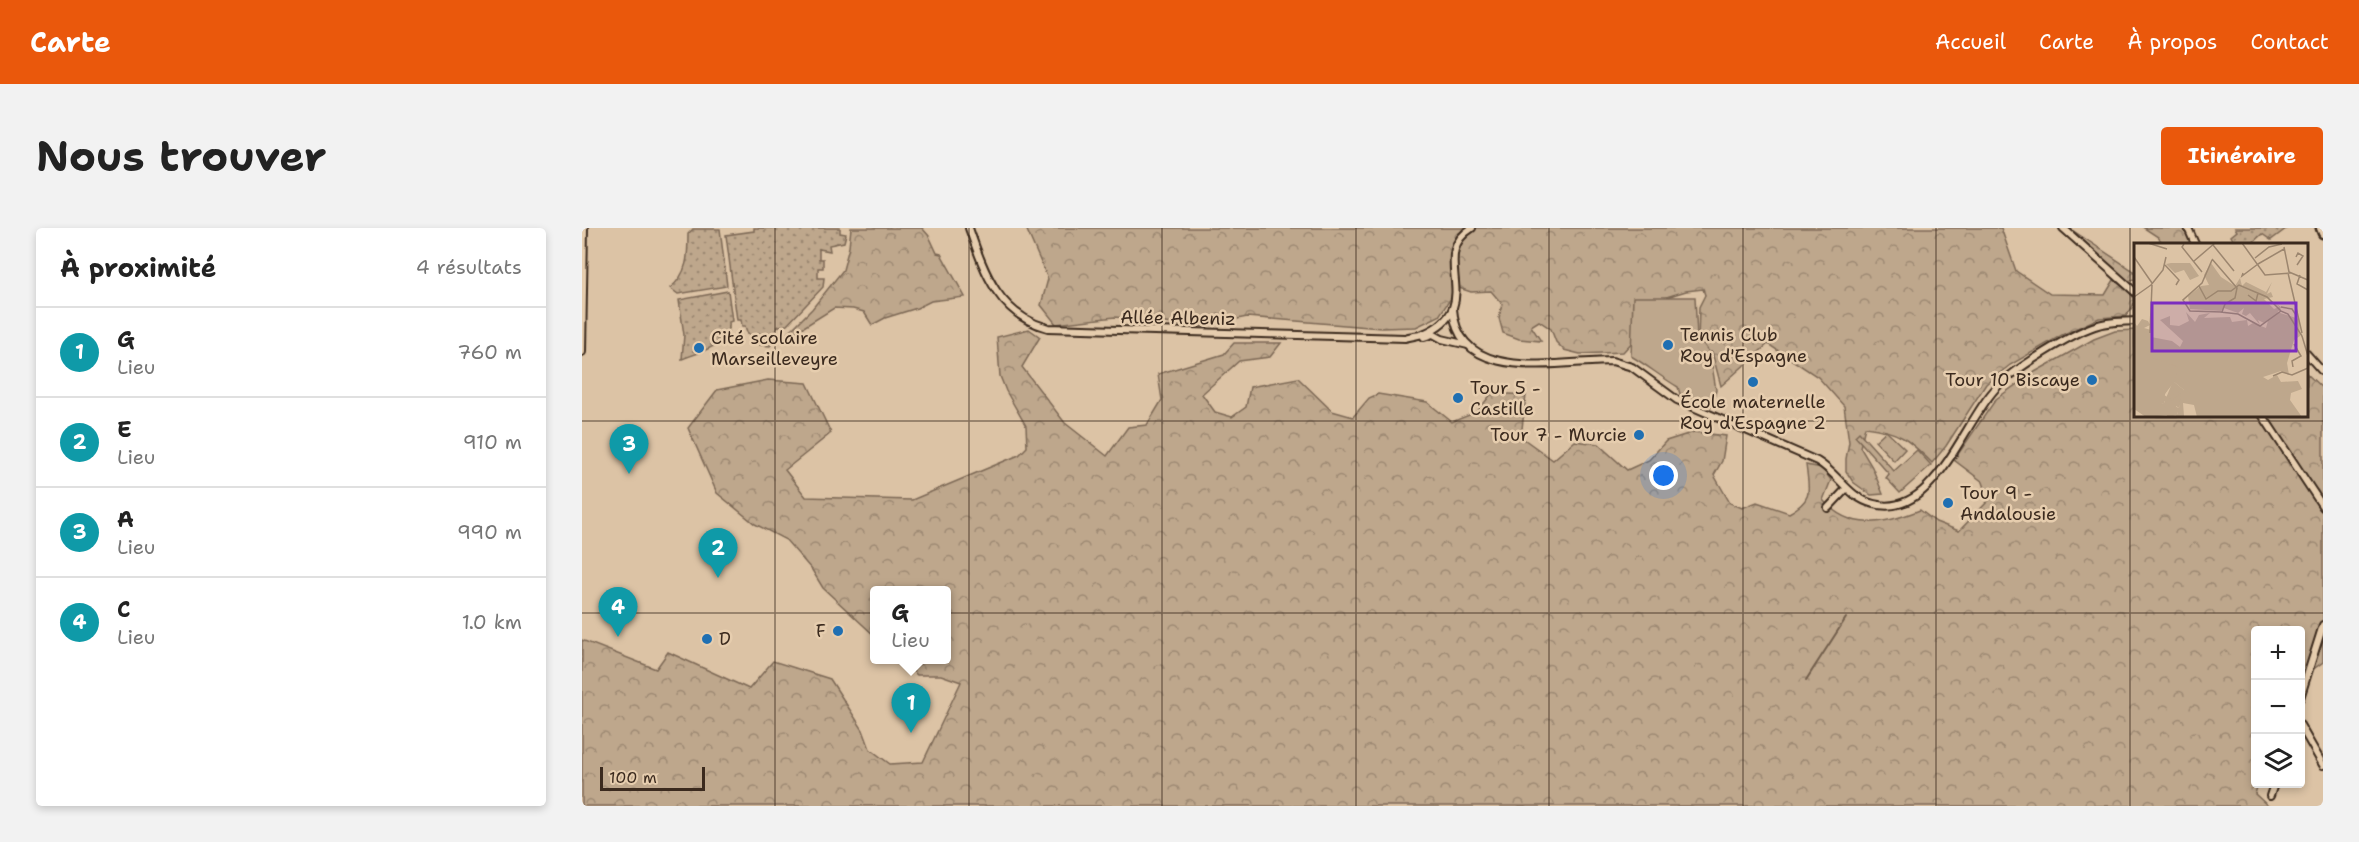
<!DOCTYPE html>
<html lang="fr">
<meta charset="utf-8">
<style>
:root{--surface:#fff;--page:#f2f2f2;--text:#222;--muted:#767676;--line:#e0e0e0;--accent:#ea580c}
body{margin:0;font-family:"Shantell Sans",sans-serif;background:var(--page);color:var(--text)}
.controls{position:absolute;right:18px;bottom:18px;display:grid;overflow:hidden;border-radius:6px;box-shadow:0 3px 9px #0003}
.controls button{width:54px;height:54px;display:grid;place-items:center;padding:0;border:0;border-bottom:2px solid var(--line);background:var(--surface);color:var(--text);font:30px sans-serif}
.scale{position:absolute;left:18px;bottom:15px;width:105px;box-sizing:border-box;padding-left:6px;border:3px solid #3b2a1e;border-top:0;font-size:16px;line-height:21px;white-space:nowrap;color:#3b2a1e;-webkit-text-stroke:4px #e6cdae;paint-order:stroke}
.you{position:absolute;left:1082px;top:248px;width:21px;height:21px;margin:-15px;border:4px solid #fff;border-radius:50%;background:#1a73e8;box-shadow:0 0 0 9px #1a73e833}
.badge{display:grid;place-items:center;width:39px;height:39px;border-radius:50%;background:var(--accent);color:#fff;font-size:20px;font-weight:700}
.pin{position:absolute;translate:-50% -50px;filter:drop-shadow(0 2px 3px #0008)}
.pin::after{content:'';position:absolute;top:32px;width:21px;height:18px;background:inherit;clip-path:polygon(0 0,100% 0,50% 100%)}
.popup{position:absolute;left:288px;top:358px;width:81px;height:78px;box-sizing:border-box;display:grid;place-content:center;border-radius:6px;background:var(--surface);filter:drop-shadow(0 2px 4px #0005);font-size:20px;white-space:nowrap;color:var(--muted)}
.popup b{font-size:22px;color:var(--text)}
.popup::after{content:'';position:absolute;left:50%;top:100%;margin-left:-12px;border:12px solid transparent;border-top-color:var(--surface)}
.list{margin:0;padding:0;list-style:none}
h2{display:flex;justify-content:space-between;align-items:center;height:78px;margin:0;padding:0 24px;font-size:26px}
h2 small{font-size:20px;font-weight:400;color:var(--muted)}
.list li{display:grid;grid-template-columns:39px 1fr auto;gap:18px;align-items:center;box-sizing:border-box;height:90px;padding:0 24px;border-top:2px solid var(--line)}
.list b{display:block;font-size:22px;white-space:nowrap}
.list p{margin:0;font-size:20px;white-space:nowrap;color:var(--muted)}
.list em{font-size:20px;font-style:normal;color:var(--muted)}
.icon{flex:none;width:33px;height:33px;fill:none;stroke:currentColor;stroke-width:2;stroke-linecap:round;stroke-linejoin:round}
.map{position:relative;flex:none;width:1741px;height:578px;overflow:hidden;border-radius:6px}
header{display:flex;align-items:center;gap:36px;box-sizing:border-box;height:84px;padding:0 30px;background:var(--accent);color:#fff}
header strong{font-size:28px}
nav{display:flex;gap:33px;margin-inline-start:auto;font-size:21px}
.intro{display:flex;align-items:center;justify-content:space-between;box-sizing:border-box;height:144px;padding:0 36px}
h1{margin:0;font-size:42px}
.button{padding:15px 27px;border-radius:6px;background:var(--accent);color:#fff;font-size:21px;font-weight:700}
main{display:flex;gap:36px;padding:0 36px}
aside{flex:1;background:var(--surface);border-radius:6px;box-shadow:0 3px 9px #0003}
.map>svg:first-child{display:block}
</style>
<header>
<strong>Carte</strong>
<nav><a>Accueil</a><a>Carte</a><a>À propos</a><a>Contact</a></nav>
</header>
<div class="intro"><h1>Nous trouver</h1><a class="button">Itinéraire</a></div>
<main>
<aside>
<h2>À proximité<small>4 résultats</small></h2>
<ul class="list">
<li><span class="badge" style="background:#0f9aa8">1</span><div><b>G</b><p>Lieu</p></div><em>760 m</em></li>
<li><span class="badge" style="background:#0f9aa8">2</span><div><b>E</b><p>Lieu</p></div><em>910 m</em></li>
<li><span class="badge" style="background:#0f9aa8">3</span><div><b>A</b><p>Lieu</p></div><em>990 m</em></li>
<li><span class="badge" style="background:#0f9aa8">4</span><div><b>C</b><p>Lieu</p></div><em>1.0 km</em></li>
</ul>
</aside>
<div class="map">
<svg width="1741" height="578" viewBox="0 0 1741 578">
<defs>
<pattern id="grass-dots" width="8" height="8" patternUnits="userSpaceOnUse" patternTransform="scale(1.5)"><rect width="8" height="8" fill="#bea78c"/><path d="M2 2h.1M6 6h.1" fill="none" stroke="#9c8872" stroke-width="1.8" stroke-linecap="round"/></pattern>
<pattern id="forest-crowns" width="20" height="18" patternUnits="userSpaceOnUse" patternTransform="scale(1.5)"><rect width="20" height="18" fill="#bea78c"/><path d="M2 6a3 3 0 1 1 6 0M12 15a3 3 0 1 1 6 0" fill="none" stroke="#9c8872"/></pattern>
</defs>
<rect width="100%" height="100%" fill="#dcc3a5"/>
<filter id="ink" filterUnits="userSpaceOnUse"><feTurbulence type="fractalNoise" baseFrequency=".0167" numOctaves="2"/><feDisplacementMap in="SourceGraphic" scale="12" xChannelSelector="R" yChannelSelector="G"/><feConvolveMatrix kernelMatrix="1 2 1 2 8 2 1 2 1" color-interpolation-filters="sRGB"/></filter>
<g filter="url(#ink)">
<g fill="url(#grass-dots)" stroke="#7c6855" stroke-width="1.5">
<polygon points="172,0 258,0 258,5 264,6 262,14 247,17 248,23 237,21 237,31 241,31 241,40 236,40 236,50 242,50 241,59 205,97 197,98 190,106 194,110 192,112 189,109 186,110 190,115 188,118 178,117 165,104 163,98 160,98 159,92 155,92 144,7 172,3"/>
<polygon points="1653,0 1705,0 1689,12 1680,6 1669,16 1653,16 1649,8 1655,3"/>
<path d="M111,1H138L145,58L96,66L88,60C106,46 106,27 106,6Z"/>
<path d="M146,63L150,93L147,94C150,116 118,124 100,131L102,107L97,72Z"/>
</g>
<g fill="url(#forest-crowns)" stroke="#7c6855" stroke-width="1.5">
<polygon points="269,0 340,0 347,8 355,25 359,26 383,69 349,73 335,80 303,90 290,97 282,84 271,81 252,80 201,112 200,111 230,81 261,42 267,19"/>
<path d="M444,0H1419L1434,43L1468,66L1523,67L1532,52C1548,65 1561,68 1544,88L1517,90L1480,107L1428,137L1404,156L1364,218L1350,235C1326,211 1317,203 1283,199L1278,219L1290,239L1301,266L1289,267L1271,254L1264,243V231L1267,214L1262,178L1236,149L1186,116L1139,158L1130,124L1088,129L1116,114L1117,79L1123,67L1121,61L1104,63L1075,72L1053,111L1041,124L998,126L982,122L974,114L969,101L957,93L949,98L959,113L937,111L921,105L917,90L920,76L909,63L889,64L871,58L869,70L857,88L834,99L799,100L665,89L617,99L533,89L474,96L459,77L466,51Z"/>
<polygon points="1487,0 1553,44 1553,51 1546,53"/>
<polygon points="1562,0 1602,0 1611,16 1581,16 1576,9"/>
<path d="M447,101L458,109L440,139L483,195L525,228L546,199L565,197L580,172L576,146L642,126L652,115H699L688,129L657,133L620,166L633,184L650,189L664,179L668,159L716,150L750,183L771,189L787,170L796,166L845,174L870,194L895,184L910,165L944,167L939,209L971,232L993,213L1016,216L1045,242L1067,232L1084,213L1112,204L1144,208L1140,233L1132,247L1148,275L1160,280L1175,274L1207,285C1232,271 1227,262 1224,237L1240,240L1249,252L1241,272C1268,304 1303,296 1338,282L1354,294L1377,303L1407,272L1401,254L1372,232L1414,171L1451,145L1512,111L1533,103L1553,102L1554,188H1724L1725,146L1741,161V434L1719,450L1718,403H1674V556H1676L1673,566L1686,578H0V412L74,441L86,424L167,461L191,433L248,451L281,502L288,521L308,536L341,534L379,454L359,447H335L319,432H365V362H293V408L241,360L230,342L204,312L173,296L135,265L106,200L135,162L186,152L225,155L249,205L203,242L224,269L330,272L437,227L445,219L444,198L424,163L418,148L415,109Z"/>
</g>
<g fill="#bea78c" stroke="#7c6855" stroke-width="1.5">
<path d="M1051,69H1113L1115,108L1128,125L1134,162L1130,179L1098,166L1096,159C1079,149 1066,138 1049,128Z"/>
<polygon points="1304,203 1323,221 1312,233 1293,213"/>
<polygon points="1277,204 1312,243 1335,222 1349,237 1318,265 1304,250 1307,246 1273,208"/>
</g>
<g fill="none" stroke-linecap="round" stroke-linejoin="round">
<polyline stroke="#725e4c" stroke-width="2" points="1224,452 1264,390"/>
<g stroke="#3b2a1e" stroke-width="10">
<g id="street">
<path d="M387,0C402,43 416,87 466,100L823,110C829,108 835,108 841,106C907,79 844,28 890,0"/>
<polyline points="1481,0 1554,65"/>
<polyline points="1606,0 1613,16"/>
<path d="M871,81C876,157 979,133 1030,133L1050,139L1095,172L1235,233C1257,246 1266,270 1292,276C1353,292 1382,191 1416,158C1434,140 1489,106 1513,98C1526,93 1540,94 1554,93"/>
<polyline points="842,109 851,106 860,111 886,117"/>
<polyline points="0,124 2,0"/>
<polyline points="1724,125 1739,142"/>
<polyline points="1681,188 1741,279"/>
<polyline points="1246,280 1264,261"/>
<polyline points="1718,470 1741,397"/>
<polyline points="1718,497 1741,537"/>
<polyline points="1688,568 1692,556"/>
</g>
</g>
<g stroke="#3b2a1e" stroke-width="13">
<polyline id="secondary" points="1739,0 1741,5"/>
</g>
<use href="#street" stroke="#e6cdae" stroke-width="6"/>
<use href="#secondary" stroke="#e6cdae" stroke-width="8"/>
</g>
</g>
<path fill="none" stroke="#3b2a1e" stroke-width="1.5" stroke-opacity="0.55" d="M193,0V578M387,0V578M580,0V578M774,0V578M967,0V578M1161,0V578M1354,0V578M1548,0V578M0,193H1741M0,385H1741"/>
<g fill="#1f6fb2" stroke="#e6cdae" stroke-width="2">
<circle cx="1086" cy="117" r="6"/>
<circle cx="117" cy="120" r="6"/>
<circle cx="1510" cy="152" r="6"/>
<circle cx="1171" cy="154" r="6"/>
<circle cx="876" cy="170" r="6"/>
<circle cx="1057" cy="207" r="6"/>
<circle cx="1366" cy="275" r="6"/>
<circle cx="256" cy="403" r="6"/>
<circle cx="125" cy="411" r="6"/>
</g>
<g text-anchor="middle" stroke-width="5" stroke-linejoin="round" paint-order="stroke">
<g font-size="18" fill="#3b2a1e" stroke="#e6cdae">
<text transform="translate(596 90) rotate(1)" y="6">Allée Albeniz</text>
</g>
<g font-size="18" fill="#3b2a1e" stroke="#e6cdae" text-anchor="start">
<text x="1098" y="113">Tennis Club<tspan x="1098" dy="21">Roy d'Espagne</tspan></text>
<text x="129" y="116">Cité scolaire<tspan x="129" dy="21">Marseilleveyre</tspan></text>
<text x="1498" y="158" text-anchor="end">Tour 10 Biscaye</text>
<text x="888" y="166">Tour 5 -<tspan x="888" dy="21">Castille</tspan></text>
<text x="1171" y="180" text-anchor="middle">École maternelle<tspan x="1171" dy="21">Roy d'Espagne 2</tspan></text>
<text x="1045" y="213" text-anchor="end">Tour 7 - Murcie</text>
<text x="1378" y="271">Tour 9 -<tspan x="1378" dy="21">Andalousie</tspan></text>
<text x="244" y="409" text-anchor="end">F</text>
<text x="137" y="417">D</text>
</g>
</g>
<g transform="translate(1552 15)">
<rect width="174" height="174" fill="#dcc3a5"/>
<path d="M39,138L50,147L45,165L42,163L44,172L34,174L25,161L30,160Z" fill="#bea78c"/>
<path d="M77,20L87,34L101,43L106,35L108,43L112,39L132,49L138,39L133,51L137,49L139,54L130,56L140,66L145,64L141,60L147,64L146,67L130,80L124,77L126,82L116,70L112,73L108,71L110,65L104,70L90,65L87,68L56,66L54,53L67,43L75,42L70,32ZM52,69L61,79L65,72L76,70L70,75L96,74L98,79L113,77L114,83L119,80L132,85L135,74L143,69L165,76L166,93L160,97L153,120L155,132L147,128L129,134L134,137L143,132L147,139L164,138L168,146L157,150L156,157L168,174H63L60,162L49,160L50,173L40,174L44,171L40,163L45,165L47,150L37,158L35,153L50,147L39,138L31,151L30,160L26,161L39,171L12,174L0,166V79L3,83L8,76L14,78L16,82L10,85L17,87V94L38,98L46,104L49,98L26,77L36,73V82L45,83L55,78Z" fill="#bea78c"/>
<path d="M37,20H56L65,33L56,37L50,27L41,30L32,21ZM0,88L19,115L44,124L41,138L30,152L35,155L27,161L42,171L13,174L0,165Z" fill="#bea78c"/>
<path fill="none" stroke="#9c866f" stroke-width="1.5" d="M14,0L33,6M108,0L131,32L156,30M50,1L48,4L68,29M79,2L100,28M150,4L155,29M0,14L18,40M162,14L164,10L169,13L163,22M121,15L135,4L148,1M78,16L103,45L101,55L91,61L88,69M78,17L68,40L49,57L56,68L88,69M60,18L81,0M124,21L150,6M31,22L45,37L42,42M155,29L174,37M109,30L108,33L124,21M154,30L168,90M166,32L163,41L174,47M17,42L29,27L32,14M65,43L72,56L84,48H97L105,42L133,54L147,68M114,52L122,58L124,50M0,54L17,42M147,64L158,66L162,72M86,69L104,71L126,83L147,68L154,71L168,93M16,90L18,42M168,93L174,113M159,124L158,118L167,113L160,101M139,133L148,129L158,132L174,125"/>
<path fill="#7b2cbf" fill-opacity="0.15" stroke="#7b2cbf" stroke-width="3" d="M18,60H162V108H18Z"/>
<rect width="174" height="174" fill="none" stroke="#3b2a1e" stroke-width="3"/>
</g>
</svg>
<div class="controls">
<button>+</button>
<button>−</button>
<button><svg class="icon" aria-label="layers" viewBox="0 0 24 24"><path d="M12 4l9 5-9 5-9-5zM3 14l9 5 9-5"/></svg></button>
</div>
<div class="scale">100 m</div>
<div class="you"></div>
<div class="pin badge" style="left:329px;top:505px;background:#0f9aa8">1</div>
<div class="popup"><b>G</b>Lieu</div>
<div class="pin badge" style="left:136px;top:350px;background:#0f9aa8">2</div>
<div class="pin badge" style="left:47px;top:246px;background:#0f9aa8">3</div>
<div class="pin badge" style="left:36px;top:409px;background:#0f9aa8">4</div>
</div>
</main>
